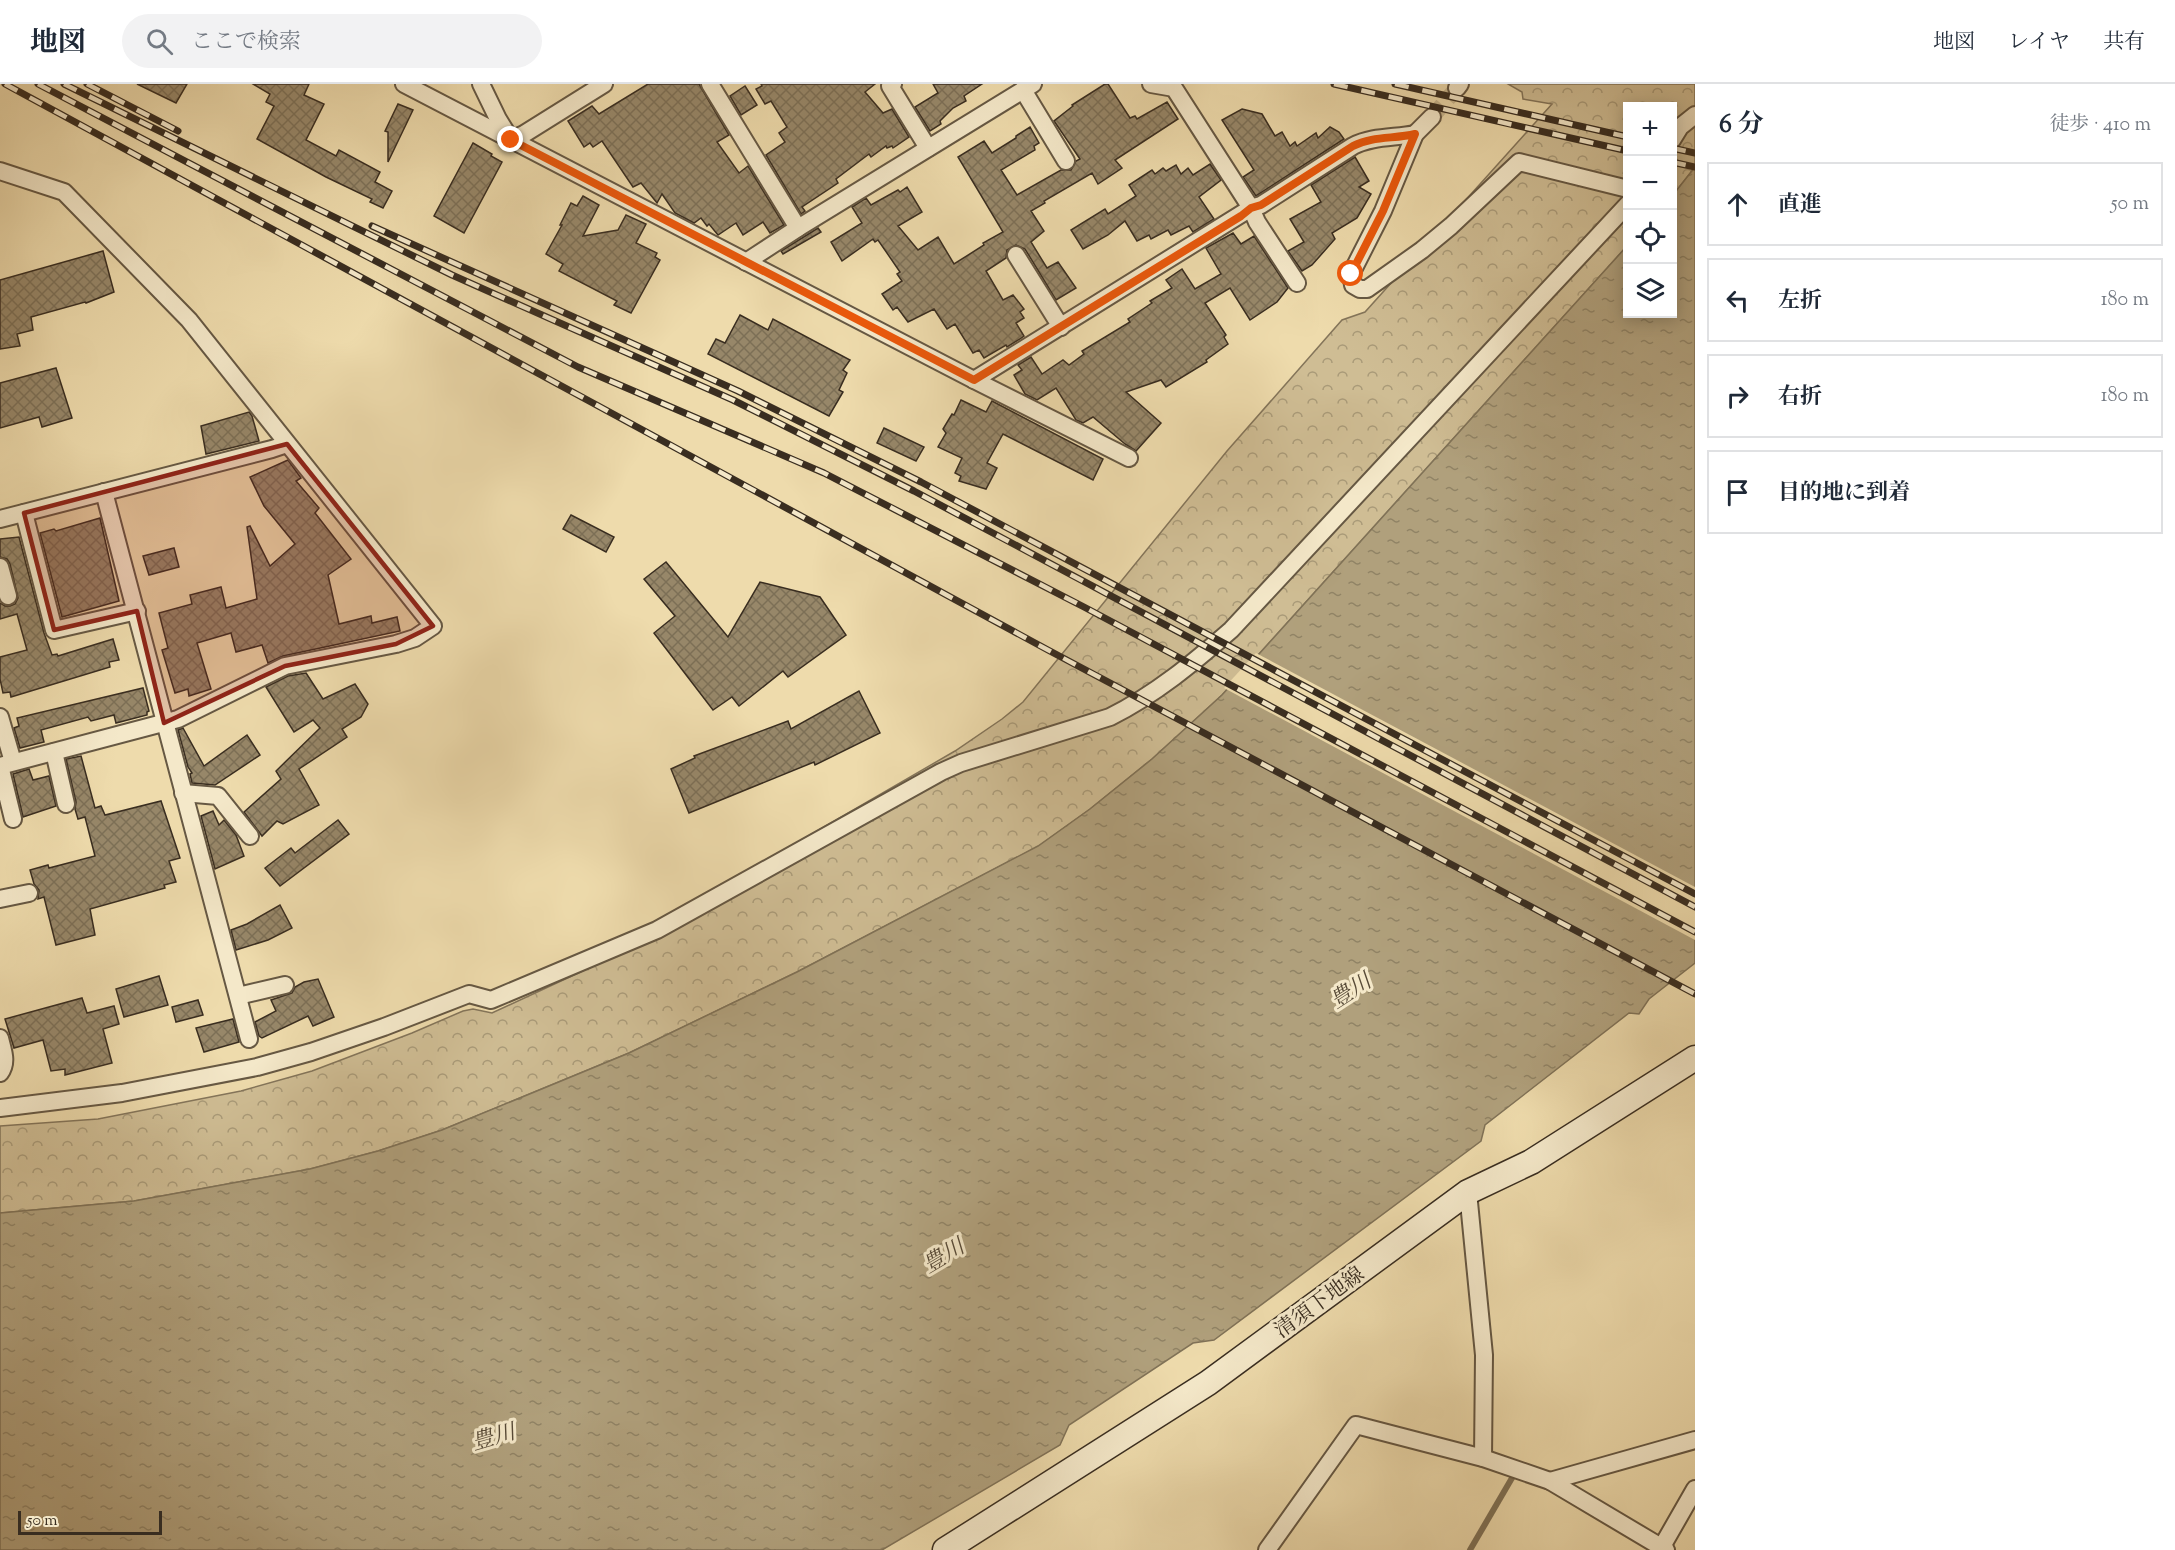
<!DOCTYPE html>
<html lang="ja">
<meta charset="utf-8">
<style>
:root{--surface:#fff;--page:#f2f2f3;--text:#1f2937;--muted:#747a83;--line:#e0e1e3}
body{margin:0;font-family:"Sorts Mill Goudy","Noto Serif JP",serif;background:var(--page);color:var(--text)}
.controls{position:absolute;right:18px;top:18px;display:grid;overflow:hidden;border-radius:0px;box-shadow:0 3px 15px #0003}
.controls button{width:54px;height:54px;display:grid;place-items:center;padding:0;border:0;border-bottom:2px solid var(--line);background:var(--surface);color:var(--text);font:30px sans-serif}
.scale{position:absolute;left:18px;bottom:15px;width:144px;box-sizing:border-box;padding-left:6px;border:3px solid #392d20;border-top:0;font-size:16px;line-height:21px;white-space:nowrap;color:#392d20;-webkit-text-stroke:4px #f4e8c9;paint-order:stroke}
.stop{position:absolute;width:18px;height:18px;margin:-14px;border:4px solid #ea580c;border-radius:50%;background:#fff}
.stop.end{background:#ea580c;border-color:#fff;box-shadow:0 2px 6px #0008}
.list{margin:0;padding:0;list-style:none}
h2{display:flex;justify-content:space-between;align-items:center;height:78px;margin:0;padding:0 24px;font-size:26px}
h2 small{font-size:20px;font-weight:400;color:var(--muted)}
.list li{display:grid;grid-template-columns:39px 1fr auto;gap:18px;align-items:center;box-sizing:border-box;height:84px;margin:0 12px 12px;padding:0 12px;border:2px solid var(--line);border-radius:0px}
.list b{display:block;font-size:22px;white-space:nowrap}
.list em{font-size:20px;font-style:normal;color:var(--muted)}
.icon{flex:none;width:33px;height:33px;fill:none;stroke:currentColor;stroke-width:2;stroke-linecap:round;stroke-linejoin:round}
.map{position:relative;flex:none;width:1695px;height:1466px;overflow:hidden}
header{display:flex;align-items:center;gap:36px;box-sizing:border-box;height:84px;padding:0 30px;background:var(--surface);border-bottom:2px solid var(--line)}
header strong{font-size:28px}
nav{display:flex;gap:33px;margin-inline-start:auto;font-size:21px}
.search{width:420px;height:54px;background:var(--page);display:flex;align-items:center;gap:15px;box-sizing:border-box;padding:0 21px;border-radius:33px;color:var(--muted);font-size:22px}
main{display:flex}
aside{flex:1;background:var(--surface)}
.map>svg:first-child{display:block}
</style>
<header>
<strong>地図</strong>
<div class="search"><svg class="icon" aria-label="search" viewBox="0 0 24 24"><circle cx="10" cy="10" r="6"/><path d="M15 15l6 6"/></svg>ここで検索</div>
<nav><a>地図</a><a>レイヤ</a><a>共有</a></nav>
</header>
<main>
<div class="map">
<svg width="1695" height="1466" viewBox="0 0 1695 1466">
<defs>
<pattern id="forest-crowns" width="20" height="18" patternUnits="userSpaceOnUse" patternTransform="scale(1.5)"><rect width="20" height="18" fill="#cfbd94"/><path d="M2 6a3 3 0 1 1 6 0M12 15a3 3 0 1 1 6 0" fill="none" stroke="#a99a78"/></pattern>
<pattern id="water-ripples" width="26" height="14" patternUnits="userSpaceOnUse" patternTransform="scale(1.5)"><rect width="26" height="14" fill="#b0a07c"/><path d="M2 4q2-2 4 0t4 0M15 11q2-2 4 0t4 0" fill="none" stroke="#908365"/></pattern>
<pattern id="building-cross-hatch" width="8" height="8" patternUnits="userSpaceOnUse" patternTransform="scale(1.5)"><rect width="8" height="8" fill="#978769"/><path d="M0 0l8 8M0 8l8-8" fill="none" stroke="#7c6f56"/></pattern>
</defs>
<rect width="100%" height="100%" fill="#eedbac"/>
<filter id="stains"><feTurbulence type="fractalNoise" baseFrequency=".00333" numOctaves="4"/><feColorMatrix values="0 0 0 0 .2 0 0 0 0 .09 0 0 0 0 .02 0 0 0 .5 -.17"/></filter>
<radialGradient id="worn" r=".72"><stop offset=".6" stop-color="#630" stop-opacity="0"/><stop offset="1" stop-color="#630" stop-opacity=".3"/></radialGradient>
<polygon fill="url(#forest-crowns)" stroke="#84755a" stroke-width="1.5" points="1508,0 1695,0 1695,83 1673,111 1672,22 1628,22 1627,162 1222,611 1152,675 1090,725 1039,762 797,888 629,969 442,1046 378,1067 310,1085 134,1117 0,1129 0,1042 98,1035 241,1007 312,987 412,949 463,927 473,925 492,929 671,846 665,835 955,667 1002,635 1023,618 1227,367 1342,236 1365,228 1552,20 1523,15 1522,8"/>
<polygon fill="url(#water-ripples)" stroke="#807257" stroke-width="1.5" points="1695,83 1695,879 1649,915 1639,930 1629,929 1485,1041 1481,1057 1214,1256 1193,1259 1069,1341 1060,1361 882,1466 0,1466 0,1129 134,1117 310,1085 378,1067 442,1046 629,969 797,888 1038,762 1090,725 1152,675 1222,611 1627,162 1628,230 1672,230 1673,111"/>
<polygon fill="#eedbac" points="1256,569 1695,803 1695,856 1224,604"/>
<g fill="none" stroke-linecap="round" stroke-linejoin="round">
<polyline stroke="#807257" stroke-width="6" points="1470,1466 1512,1394"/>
</g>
<g fill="url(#building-cross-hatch)" stroke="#392d20" stroke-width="1.5">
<polygon points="137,0 187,0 176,19"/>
<polygon points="253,0 309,0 304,11 324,20 306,56 336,72 339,66 380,88 375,98 392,107 383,124 370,118 372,115 326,93 257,55 274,22 266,18 270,10"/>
<polygon points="648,0 699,0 729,51 717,58 739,89 748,82 784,141 770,149 763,138 743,151 736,139 718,151 709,140 707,142 701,134 694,139 675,129 662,110 657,119 641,99 633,103 602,57 593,63 590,59 584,63 568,37 592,22 599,30"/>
<polygon points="761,0 875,0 865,8 883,29 892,25 909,53 893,64 892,62 887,64 886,62 871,73 869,70 836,95 838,99 802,123 805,127 801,130 766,71 785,58 779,49 787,43 771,17 765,20 756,5 762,2"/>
<polygon points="933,0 982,0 964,12 966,17 953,24 940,37 941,40 930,47 915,23 938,9"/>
<polygon points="1105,0 1108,0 1130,34 1135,32 1137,35 1167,18 1178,35 1115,76 1122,84 1098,100 1092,89 1044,117 1045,119 1031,127 1044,147 1031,158 1047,184 1058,178 1076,204 1056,216 1025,165 1016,161 1007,166 1006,174 986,187 1003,216 1013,211 1024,225 1020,228 1024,234 1016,239 1024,252 1020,255 1007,263 1006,261 984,274 979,266 973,269 955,240 947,245 934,225 908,238 897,223 893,226 882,210 902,197 897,190 900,188 878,156 875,158 873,155 842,177 831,158 862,139 852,123 866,114 871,121 898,106 900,108 907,103 922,128 898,142 918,166 938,153 954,180 984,161 983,159 1003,148 958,73 984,57 992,69 1016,54 1016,52 1030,43 1039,59 1034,62 1035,66 1001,86 1017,111 1061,86 1071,86 1076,77 1080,75 1054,37 1073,22 1072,21"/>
<polygon points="745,2 757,21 741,31 730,12"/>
<polygon points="398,20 413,26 388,78 388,48 385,47"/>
<polygon points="1242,25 1262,30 1275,52 1282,48 1290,62 1295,58 1297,62 1316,49 1318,54 1330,43 1339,48 1344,55 1256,112 1243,93 1254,86 1222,36"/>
<polygon points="473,59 492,70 491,72 502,78 464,149 434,132"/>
<polygon points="1355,73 1369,97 1359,103 1371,110 1357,134 1332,149 1335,155 1312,181 1302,187 1288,167 1304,158 1290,135 1321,118 1311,101"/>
<polygon points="1210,80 1221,96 1199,113 1214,135 1193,148 1189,142 1171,151 1168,146 1151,155 1149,151 1137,157 1125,137 1108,151 1083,165 1071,146 1105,125 1108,130 1136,112 1129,101 1152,86 1155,90 1163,84 1166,87 1176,81 1181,90 1188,84 1193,91"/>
<polygon points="583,112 599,121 583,152 618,146 626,131 646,140 636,159 657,169 655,173 660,176 631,229 614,221 617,217 559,187 563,180 546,170 562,141 560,141 571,119 577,122"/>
<polygon points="818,144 821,148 783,170 781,167"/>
<polygon points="1233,149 1241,160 1254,152 1288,204 1277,218 1250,236 1230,204 1205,219 1226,251 1224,253 1228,260 1206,276 1207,278 1166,303 1161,296 1126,308 1161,339 1136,367 1125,360 1093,333 1083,339 1076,336 1056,304 1037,316 1025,310 1014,291 1022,286 1018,281 1031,273 1042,290 1063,276 1069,281 1084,270 1082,267 1130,238 1128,235 1152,219 1150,217 1172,204 1166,196 1182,185 1195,205 1221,190 1206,164"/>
<polygon points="103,167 114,208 86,219 85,218 31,233 33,246 17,250 20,262 0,265 0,196"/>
<polygon points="740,231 768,246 773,235 850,276 843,286 847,289 839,306 843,308 829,332 708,270 716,255 725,259"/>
<polygon points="56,284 72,334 42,343 39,333 0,344 0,299"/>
<polygon points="961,316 986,328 992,317 1103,375 1093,396 1003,350 987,379 997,384 986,405 959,397 961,392 955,389 962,374 938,363 946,349 943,345 952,330 954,331"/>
<polygon points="249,328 252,332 259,357 206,370 201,342"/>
<polygon points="884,344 924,363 916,377 877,359"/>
<polygon points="288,376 301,394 296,397 319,424 315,429 351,475 328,491 339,540 371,532 372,539 397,533 400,547 283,572 268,579 262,561 236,568 231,549 197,559 211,605 189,612 188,605 175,609 162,566 168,564 159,529 192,520 190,511 221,503 226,524 257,515 247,443 250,442 270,482 295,460 264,422 250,393"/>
<polygon points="571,431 614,453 606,468 563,445"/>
<polygon points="100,434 119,517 62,533 40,449 54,445 56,447"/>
<polygon points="19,453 44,549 52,571 57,570 58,572 113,555 119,576 109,578 110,583 11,613 10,608 3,609 0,595 0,573 27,566 17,530 0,535 0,519 5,522 10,522 15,520 18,514 10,480 7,475 0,473 0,455"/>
<polygon points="174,464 179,483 149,491 143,472"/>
<polygon points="666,478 728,553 760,498 820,513 846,551 788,593 783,587 739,622 732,613 713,626 654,549 675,532 644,495"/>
<polygon points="306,589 323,615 355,600 368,620 361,633 342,645 347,653 299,685 319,721 283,740 277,737 262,752 244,728 281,695 276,687 320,644 313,636 294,648 266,603 288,592"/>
<polygon points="143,604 149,627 147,628 147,631 116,639 114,631 91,637 88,633 41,646 44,658 20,664 14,644 19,642 17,634"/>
<polygon points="859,607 880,649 815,681 814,678 689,729 671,685 695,674 694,672 788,637 791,645"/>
<polygon points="183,644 204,682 247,651 260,671 215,701 192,699 190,690 192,689 188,683 178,646"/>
<polygon points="81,672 95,724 101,722 105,731 161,717 180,774 169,777 176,798 164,801 165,804 90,825 95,851 56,861 44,813 38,815 39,806 34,800 30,786 48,781 49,784 95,772 85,733 78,735 75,725 76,718 66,675"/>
<polygon points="29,685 33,696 49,692 56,722 23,733 13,690"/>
<polygon points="213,727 219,741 224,736 236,751 244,772 215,785 201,732"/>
<polygon points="338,736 349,750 280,802 265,784 291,764 295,769"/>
<polygon points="280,821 292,844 268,856 236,866 231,846 247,840"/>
<polygon points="159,892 168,921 124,933 116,905"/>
<polygon points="318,895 334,933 313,942 308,932 262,954 259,952 255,938 276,927 271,916 292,909 295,903 304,898"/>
<polygon points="82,914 87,929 114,922 119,940 103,945 112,979 65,991 65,985 51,987 43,956 14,964 5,935"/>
<polygon points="198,916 203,931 176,938 172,923"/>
<polygon points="233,935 239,958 204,968 196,944"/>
</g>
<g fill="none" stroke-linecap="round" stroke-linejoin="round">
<polyline stroke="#cab890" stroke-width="16" stroke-dasharray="16 8" stroke-linecap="butt" points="1432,33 1457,4"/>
<g stroke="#665843" stroke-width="20">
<g id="minor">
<polyline points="404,0 974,296 1129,374"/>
<polyline points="481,0 498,35 511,56 524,50 604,0"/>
<polyline points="710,0 798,144"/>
<polyline points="893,0 890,2 928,64"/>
<polyline points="1151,0 1174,4 1251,124 1257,138 1297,199"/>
<polyline points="1457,4 1460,0"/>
<polyline points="1023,6 1066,77"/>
<polyline points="1432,33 1415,50 1383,127 1351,190 1353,201 1360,205 1367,205 1422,166 1451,142 1519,78 1628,105"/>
<polyline points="1672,56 1680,43 1695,31"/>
<polyline points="0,87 64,108 189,236 433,542 415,554 396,560 285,582 178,635 0,682"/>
<polyline points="1016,171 1061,243"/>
<polyline points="746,178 798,144 1033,0"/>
<path d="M974,296L1251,124L1261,121L1353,62C1372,52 1394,54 1415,50"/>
<polyline points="104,408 249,955"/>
<polyline points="24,429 54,546 137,527"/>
<polyline points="0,435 272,365 287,360"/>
<polyline points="0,483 8,512"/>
<polyline points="0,633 13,678"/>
<polyline points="54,668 66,720"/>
<polyline points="0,682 13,735"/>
<polyline points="183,709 218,712 250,752"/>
<polyline points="0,815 29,809"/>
<polyline points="238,912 285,901"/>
<path d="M0,954C3,967 8,978 0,989"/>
<path d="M0,1024L122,1009L257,983L311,968L384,943L469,910L491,916L657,846L941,688L961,679L1110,633C1156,610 1193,579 1231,546L1628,120"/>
<polyline points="1468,1108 1484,1271 1483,1374"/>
<polyline points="1550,1397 1695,1356"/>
<polyline points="1267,1466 1356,1341 1483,1374 1550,1397 1666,1466"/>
<polyline points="1660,1466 1695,1405"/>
</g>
</g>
<g stroke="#392d20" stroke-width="27">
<polyline id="secondary" points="945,1466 1208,1299 1468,1108 1531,1078 1695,974"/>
</g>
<use href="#minor" stroke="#f4e8c9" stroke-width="16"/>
<use href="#secondary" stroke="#f4e8c9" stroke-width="24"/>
<g stroke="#392d20" stroke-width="7">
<g id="rail">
<polyline points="5,0 1048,566 1695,910"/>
<polyline points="38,0 578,283 824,389 1084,523 1695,848"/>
<polyline points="64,0 452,191 733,316 914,407 1695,823"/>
<polyline points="87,0 178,47"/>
<polyline points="1334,0 1628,67"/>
<polyline points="1395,0 1628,53"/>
<polyline points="1672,64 1695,69"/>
<polyline points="1672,78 1695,83"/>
<polyline points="372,142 738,307 921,398 1695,810"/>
</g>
</g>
<use href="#rail" stroke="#f4e8c9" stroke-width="4.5" stroke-dasharray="14" stroke-linecap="butt"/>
</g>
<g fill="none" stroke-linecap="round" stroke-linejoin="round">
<path stroke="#ea580c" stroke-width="8" d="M511,56L974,296L1241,132L1251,124L1261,121L1353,62C1372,52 1394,55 1415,50L1383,127L1351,190"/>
</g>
<path fill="#8f2418" fill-opacity="0.2" stroke="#8f2418" stroke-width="4.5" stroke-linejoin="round" d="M287,360L433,542L396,560L285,582L164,639L137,527L54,546L24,429Z"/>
<g text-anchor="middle" stroke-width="6" stroke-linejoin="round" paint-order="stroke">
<g font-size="21" fill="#392d20" stroke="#f4e8c9">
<text transform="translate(1319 1218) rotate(-36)" y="7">清須下地線</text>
</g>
<g font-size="22" font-style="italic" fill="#574a37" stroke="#f4e8c9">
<text transform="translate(1350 906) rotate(-33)" y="8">豊川</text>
<text transform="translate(943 1171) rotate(-31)" y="8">豊川</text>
<text transform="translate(493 1352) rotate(-16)" y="8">豊川</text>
</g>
</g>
<rect width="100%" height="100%" filter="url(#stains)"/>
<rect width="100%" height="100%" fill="url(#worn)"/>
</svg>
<div class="controls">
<button>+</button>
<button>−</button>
<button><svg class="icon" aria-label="locate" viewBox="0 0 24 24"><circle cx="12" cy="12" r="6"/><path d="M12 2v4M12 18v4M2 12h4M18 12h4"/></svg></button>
<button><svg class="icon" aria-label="layers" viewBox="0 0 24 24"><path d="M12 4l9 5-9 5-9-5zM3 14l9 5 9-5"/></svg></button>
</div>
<div class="scale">50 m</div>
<div class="stop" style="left:1351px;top:190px"></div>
<div class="stop end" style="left:511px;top:56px"></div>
</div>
<aside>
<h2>6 分<small>徒歩 · 410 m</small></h2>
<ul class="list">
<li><svg class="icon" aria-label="ahead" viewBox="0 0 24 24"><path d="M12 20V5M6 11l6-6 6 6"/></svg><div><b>直進</b></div><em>50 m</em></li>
<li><svg class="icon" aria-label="left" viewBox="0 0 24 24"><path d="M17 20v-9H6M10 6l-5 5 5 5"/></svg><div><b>左折</b></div><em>180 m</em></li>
<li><svg class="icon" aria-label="right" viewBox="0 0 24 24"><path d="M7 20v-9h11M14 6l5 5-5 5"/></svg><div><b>右折</b></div><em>180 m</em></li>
<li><svg class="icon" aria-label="arrive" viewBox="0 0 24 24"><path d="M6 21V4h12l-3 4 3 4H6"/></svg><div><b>目的地に到着</b></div></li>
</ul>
</aside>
</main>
